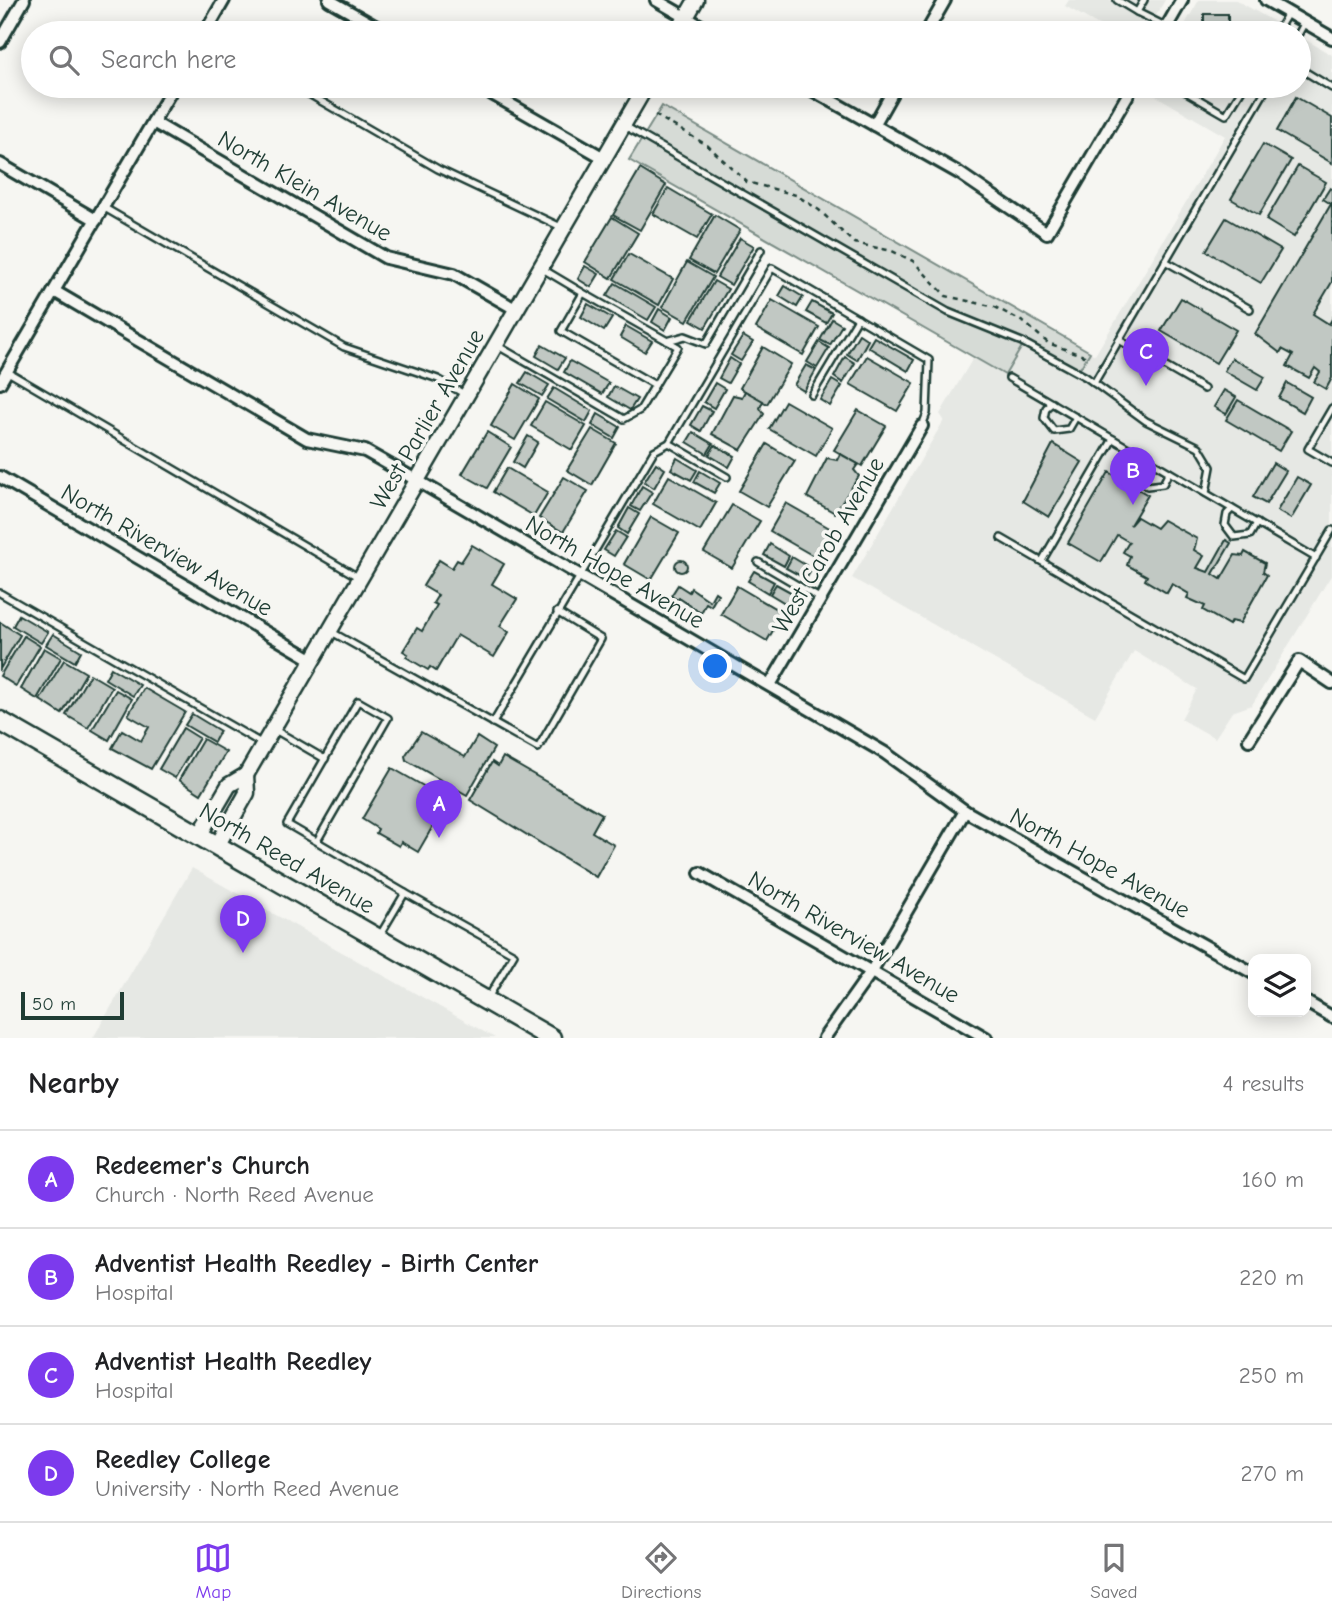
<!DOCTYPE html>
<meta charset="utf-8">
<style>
:root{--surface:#fff;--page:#f2f2f2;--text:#202124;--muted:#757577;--line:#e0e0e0;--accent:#7c3aed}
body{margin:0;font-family:"Comic Neue",sans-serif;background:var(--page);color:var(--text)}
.controls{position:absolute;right:21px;bottom:21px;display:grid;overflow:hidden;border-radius:14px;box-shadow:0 4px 18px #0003}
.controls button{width:63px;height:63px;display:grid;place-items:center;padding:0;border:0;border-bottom:2px solid var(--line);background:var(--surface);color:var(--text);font:35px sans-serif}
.scale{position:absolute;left:21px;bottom:18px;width:103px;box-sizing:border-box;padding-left:7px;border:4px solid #1f3d34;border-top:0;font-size:19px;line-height:24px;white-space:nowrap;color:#1f3d34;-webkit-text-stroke:5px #f6f6f2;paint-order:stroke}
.you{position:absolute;left:716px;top:667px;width:24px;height:24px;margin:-18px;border:5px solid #fff;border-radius:50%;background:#1a73e8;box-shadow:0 0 0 10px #1a73e833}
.badge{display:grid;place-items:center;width:46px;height:46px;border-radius:50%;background:var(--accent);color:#fff;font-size:23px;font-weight:700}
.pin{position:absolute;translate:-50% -58px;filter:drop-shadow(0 2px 4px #0008)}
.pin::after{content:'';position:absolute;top:37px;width:24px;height:21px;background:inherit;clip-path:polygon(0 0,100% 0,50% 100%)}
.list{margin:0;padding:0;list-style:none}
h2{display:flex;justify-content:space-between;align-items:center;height:91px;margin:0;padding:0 28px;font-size:30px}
h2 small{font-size:23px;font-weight:400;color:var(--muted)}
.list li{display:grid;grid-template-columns:46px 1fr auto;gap:21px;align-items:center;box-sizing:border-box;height:98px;padding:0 28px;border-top:2px solid var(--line)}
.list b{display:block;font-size:26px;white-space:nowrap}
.list p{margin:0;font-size:23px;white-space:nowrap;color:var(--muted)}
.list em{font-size:23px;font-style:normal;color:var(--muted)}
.icon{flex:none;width:38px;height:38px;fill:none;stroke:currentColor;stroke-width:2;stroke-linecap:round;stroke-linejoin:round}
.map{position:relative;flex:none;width:1332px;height:1038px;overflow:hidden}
.search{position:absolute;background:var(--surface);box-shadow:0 4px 18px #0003;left:21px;right:21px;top:21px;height:77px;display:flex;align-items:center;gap:18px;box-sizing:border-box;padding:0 24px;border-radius:38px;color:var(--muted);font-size:26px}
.sheet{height:483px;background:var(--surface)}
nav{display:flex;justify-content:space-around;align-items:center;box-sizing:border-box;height:98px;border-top:2px solid var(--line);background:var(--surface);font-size:19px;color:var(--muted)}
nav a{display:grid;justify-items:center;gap:4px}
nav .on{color:var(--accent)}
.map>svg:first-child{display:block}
</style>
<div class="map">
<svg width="1332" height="1038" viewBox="0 0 1332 1038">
<rect width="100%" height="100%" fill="#f6f6f2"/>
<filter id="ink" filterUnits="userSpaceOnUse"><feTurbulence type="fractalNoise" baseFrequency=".0143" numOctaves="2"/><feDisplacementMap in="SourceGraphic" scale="14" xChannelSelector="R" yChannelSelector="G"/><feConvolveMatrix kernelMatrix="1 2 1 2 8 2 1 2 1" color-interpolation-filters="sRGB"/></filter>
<g filter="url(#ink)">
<g fill="#e6e8e4">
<polygon points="1069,0 1165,0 1146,33 1113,33 1065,6"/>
<polygon points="1199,0 1236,0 1294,33 1180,33"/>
<polygon points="1299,36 1332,55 1332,574 1252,705 1232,712 1215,738 1181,719 1197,689 1134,651 1095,717 852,578 944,420 940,414 1005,304 1095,355 1121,312 1225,136 1146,90 1149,86 1299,86"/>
<polygon points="192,868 495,1038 93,1038"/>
</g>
<polygon fill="#d6dbd6" stroke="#7a8c85" stroke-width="2" points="662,106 1090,352 1078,372 1024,343 1005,375 629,160"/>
<g fill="#c1c8c3" stroke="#1f3d34" stroke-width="2">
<polygon points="1204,14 1228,14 1228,30 1236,31 1236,33 1190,33 1190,30 1204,30"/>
<polygon points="1296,97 1332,118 1332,163 1277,131"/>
<polygon points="1263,144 1291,160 1259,215 1231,199"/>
<polygon points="1298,166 1326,182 1294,237 1266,220"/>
<polygon points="640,169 666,185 640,230 613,215"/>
<polygon points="668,188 712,214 697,239 653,214"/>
<polygon points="1330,188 1332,189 1332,282 1313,314 1329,324 1332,319 1332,378 1326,389 1314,382 1320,372 1315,368 1309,378 1287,366 1293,355 1282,349 1280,353 1255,334 1331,204 1323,199"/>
<polygon points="715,215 740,230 714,274 689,260"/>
<polygon points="612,217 638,233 611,278 585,262"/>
<polygon points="1226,218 1281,250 1261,283 1206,251"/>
<polygon points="740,238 754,246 731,285 717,277"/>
<polygon points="629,254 673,279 659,305 614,279"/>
<polygon points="687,262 713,277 687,321 662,307"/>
<polygon points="585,266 599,274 591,287 578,279"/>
<polygon points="714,281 728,289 705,328 691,320"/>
<polygon points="615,283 656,307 648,320 607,296"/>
<polygon points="785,286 803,297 797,307 779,296"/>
<polygon points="1181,298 1236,330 1216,363 1161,331"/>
<polygon points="772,300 819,327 803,355 756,328"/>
<polygon points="812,302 832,313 826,323 806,312"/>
<polygon points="588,304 612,318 604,331 581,317"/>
<polygon points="659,309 672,317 665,330 652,322"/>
<polygon points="832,319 842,325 830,345 820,340"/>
<polygon points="626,326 652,341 645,352 620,337"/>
<polygon points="859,334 868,340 857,360 847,354"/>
<polygon points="743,336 753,342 741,361 731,355"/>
<polygon points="874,337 914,360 908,371 868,347"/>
<polygon points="819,342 829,348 817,368 807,362"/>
<polygon points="542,345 565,358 558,369 536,356"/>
<polygon points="763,347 791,364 767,404 740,388"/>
<polygon points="867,356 914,383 897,411 850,384"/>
<polygon points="845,357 855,363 843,383 834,377"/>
<polygon points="730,358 739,364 728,383 719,378"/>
<polygon points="1232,358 1265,377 1257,390 1224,371"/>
<polygon points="570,361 609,383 602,394 564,372"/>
<polygon points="806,365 816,370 804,391 794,385"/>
<polygon points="527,372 549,385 542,396 520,383"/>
<polygon points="832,380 842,386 830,406 820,400"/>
<polygon points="715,383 725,389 714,408 704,402"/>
<polygon points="1287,383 1311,397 1303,412 1279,398"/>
<polygon points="515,384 539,399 515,440 491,426"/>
<polygon points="614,386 637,399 630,410 608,397"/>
<polygon points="554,388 592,411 586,422 547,399"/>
<polygon points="1224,390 1236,397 1226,414 1214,407"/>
<polygon points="745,391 763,401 760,408 764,414 741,450 712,434 733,395 742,397"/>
<polygon points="1238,400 1291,431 1279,451 1226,420"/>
<polygon points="785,401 832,428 816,456 769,429"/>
<polygon points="545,402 586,426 572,450 531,426"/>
<polygon points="702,406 712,411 701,431 691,425"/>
<polygon points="858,410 886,426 862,466 834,450"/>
<polygon points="598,414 620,427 614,438 592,425"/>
<polygon points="592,429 616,443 592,485 567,470"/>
<polygon points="487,432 511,447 487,488 462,474"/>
<polygon points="693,432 713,444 707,454 687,442"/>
<polygon points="528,436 538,442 523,468 513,462"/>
<polygon points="767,444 795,461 767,507 739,491"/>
<polygon points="1053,444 1082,462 1049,517 1023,501"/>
<polygon points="715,445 735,456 729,467 709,455"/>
<polygon points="840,454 858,464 854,470 859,476 835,513 807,497 827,458 837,460"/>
<polygon points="677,458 697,470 691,480 671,469"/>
<polygon points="656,463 665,469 654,488 644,482"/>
<polygon points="1273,463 1286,471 1266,504 1253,497"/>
<polygon points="507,468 548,492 534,516 493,492"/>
<polygon points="700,471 720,483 714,493 694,482"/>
<polygon points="1109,472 1148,495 1130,525 1137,517 1156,528 1163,520 1197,539 1194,550 1204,556 1197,568 1208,572 1226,540 1231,543 1213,574 1221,579 1235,555 1243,556 1245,552 1265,563 1263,572 1267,575 1240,623 1231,621 1229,625 1203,610 1205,606 1187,598 1189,594 1172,584 1167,593 1145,580 1147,576 1127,565 1130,556 1123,552 1129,542 1117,535 1101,562 1068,543"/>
<polygon points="669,476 716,503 700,531 653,504"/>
<polygon points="564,477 588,491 563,532 539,518"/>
<polygon points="1297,477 1311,485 1291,519 1277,511"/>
<polygon points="642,486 652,492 640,511 631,506"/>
<polygon points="786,503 833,530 817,558 770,531"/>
<polygon points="732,505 760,521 732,568 704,552"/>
<polygon points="629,508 639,514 627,534 618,528"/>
<polygon points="651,517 679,533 651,580 624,564"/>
<polygon points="616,531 626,537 614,556 604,550"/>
<polygon points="770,544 789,556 784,566 764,555"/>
<polygon points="472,545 504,564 492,584 517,599 500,626 509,632 494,657 457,635 436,671 430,667 428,670 406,657 408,654 403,651 417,628 422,631 437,605 433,603 438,595 423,586 439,560 452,568 457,560 461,562"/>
<polygon points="792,557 812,569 806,579 786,568"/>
<circle cx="681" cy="566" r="6"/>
<polygon points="754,571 774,582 768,593 748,581"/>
<polygon points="776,584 796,595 790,606 770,594"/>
<polygon points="678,585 689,592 691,588 710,601 715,592 718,594 711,606 706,603 701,613 679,598 678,600 671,596"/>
<polygon points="737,586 783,613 767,641 721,614"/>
<polygon points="19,615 48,632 41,643 13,626"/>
<polygon points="0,622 20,635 0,669"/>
<polygon points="53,634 81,651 75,662 46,645"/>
<polygon points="24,636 40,646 16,686 0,676"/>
<polygon points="44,648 61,658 37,699 21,689"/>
<polygon points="64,660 86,673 62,714 40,700"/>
<polygon points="111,668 140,685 133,696 105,679"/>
<polygon points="90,674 112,687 88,728 66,715"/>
<polygon points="144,688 185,712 151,769 112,748 122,730 141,741 149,727 128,715"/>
<polygon points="116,690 132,699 109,740 92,730"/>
<polygon points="192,714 220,731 214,742 185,725"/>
<polygon points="183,728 199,738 175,778 159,769"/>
<polygon points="421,732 465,757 477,737 494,748 467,795 406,760 405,756"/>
<polygon points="203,739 226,752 201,794 179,780"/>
<polygon points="503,757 602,814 592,832 614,845 596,877 470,800 492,762 498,766"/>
<polygon points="392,768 448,800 418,852 401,842 399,846 376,833 378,829 362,819"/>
</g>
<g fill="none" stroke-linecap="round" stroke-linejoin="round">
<g stroke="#1f3d34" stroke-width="10">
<g id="service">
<polyline points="1117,0 1137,12"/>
<polyline points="1144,0 1137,12 1167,27"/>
<polyline points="1276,33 1288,13"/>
<polyline points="1299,33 1305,22"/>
<polyline points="1299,68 1332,88"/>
<polyline points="295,86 438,169 561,227"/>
<polyline points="1176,86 1226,115 1244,86"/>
<polyline points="623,125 948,312 1022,342 1086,377 1146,421 1199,447 1211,467 1206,493"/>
<polyline points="103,207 344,347 438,379 466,395"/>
<polyline points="1165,261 1250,309"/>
<polyline points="541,268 583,293 561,331 655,385 678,347 583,293"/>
<polyline points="1119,340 1204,389"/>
<polyline points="667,341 685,336 706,344 761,250"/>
<polyline points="498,346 624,419 640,410 655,385"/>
<polyline points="8,372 358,577"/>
<polyline points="1009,378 1316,558"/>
<polyline points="1094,383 1268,86"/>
<polyline points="812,395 858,318"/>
<polyline points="1052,403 1046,408 1044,418 1054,431 1069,429 1076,417"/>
<polyline points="1332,408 1308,449 1332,463"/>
<polyline points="669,443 727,477"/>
<polyline points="1145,458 1138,473 1147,486 1163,484 1169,472"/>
<polyline points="1232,509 1227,514 1225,525 1234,537 1250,535 1257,523"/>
<polyline points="1001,538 1244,679 1332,530"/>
<polyline points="1042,561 1113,439"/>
<polyline points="758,562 821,599"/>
<polyline points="0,593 261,743"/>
<polyline points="330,631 538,748 601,639 557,612"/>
<polyline points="493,723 654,451 669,443 772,268 929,360 927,413 922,426"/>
<polyline points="275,730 325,759"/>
<polyline points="317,841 388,718 358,701 287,824 405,893 380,935"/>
<polyline points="405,893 514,954 488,998"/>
</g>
</g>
<g stroke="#1f3d34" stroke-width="16">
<g id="minor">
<polyline points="329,0 387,33"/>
<polyline points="656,0 713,33"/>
<polyline points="1266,0 1332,38"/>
<polyline points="205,33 224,0"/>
<polyline points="926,33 945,0"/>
<polyline points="1163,33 1182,0"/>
<polyline points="0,42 24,0"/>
<polyline points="478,86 604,158"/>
<polyline points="805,86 959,173 1047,233 1133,86"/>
<polyline points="153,122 386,258 454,274 517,310"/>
<polyline points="874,125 896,86"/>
<polyline points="0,164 96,220"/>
<polyline points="54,291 307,439 365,451 418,481 885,753 965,811 1253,973"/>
<polyline points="0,383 174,86"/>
<polyline points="0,477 313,660"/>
<polyline points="770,685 922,426"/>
<polyline points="1249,740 1299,661 1332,683"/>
<polyline points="700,873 986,1038"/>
<polyline points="1306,1002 1332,1017"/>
<polyline points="824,1038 871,972 965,811"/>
</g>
</g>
<g stroke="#1f3d34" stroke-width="19">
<g id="tertiary">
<polyline points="677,33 696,0"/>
<polyline points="199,836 229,785 246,775 646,86"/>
<polyline points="217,846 247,793 246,775"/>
</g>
</g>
<g stroke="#1f3d34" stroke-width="23">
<polyline id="primary" points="0,721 551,1038"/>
</g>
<polyline stroke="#1f3d34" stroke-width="2.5" stroke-dasharray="5 5" stroke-linecap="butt" points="655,115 707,145 747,182 796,195 819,210 854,243 892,251 913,261 946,296 995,307 1025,323 1048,343 1087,357"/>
<use href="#service" stroke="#f6f6f2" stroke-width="5"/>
<use href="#minor" stroke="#f6f6f2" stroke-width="10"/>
<use href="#tertiary" stroke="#f6f6f2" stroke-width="14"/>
<use href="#primary" stroke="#f6f6f2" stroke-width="18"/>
</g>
</g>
<g text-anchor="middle" stroke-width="7" stroke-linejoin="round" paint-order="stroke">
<g font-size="24" fill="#1f3d34" stroke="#f6f6f2">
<text transform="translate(305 186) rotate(30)" y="8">North Klein Avenue</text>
<text transform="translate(427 419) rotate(-60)" y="8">West Parlier Avenue</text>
<text transform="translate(828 545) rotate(-60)" y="8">West Carob Avenue</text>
<text transform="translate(167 550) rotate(30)" y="8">North Riverview Avenue</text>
<text transform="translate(615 572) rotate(30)" y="8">North Hope Avenue</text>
<text transform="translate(287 858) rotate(30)" y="8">North Reed Avenue</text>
<text transform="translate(1100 863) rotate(29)" y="8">North Hope Avenue</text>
<text transform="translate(854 937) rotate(30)" y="8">North Riverview Avenue</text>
</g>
</g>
</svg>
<div class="controls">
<button><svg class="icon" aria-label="layers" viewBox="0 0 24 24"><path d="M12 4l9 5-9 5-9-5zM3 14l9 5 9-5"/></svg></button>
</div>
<div class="scale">50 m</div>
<div class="you"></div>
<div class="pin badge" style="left:439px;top:838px">A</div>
<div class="pin badge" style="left:1133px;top:505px">B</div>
<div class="pin badge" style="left:1146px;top:386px">C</div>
<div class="pin badge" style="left:243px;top:953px">D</div>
<div class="search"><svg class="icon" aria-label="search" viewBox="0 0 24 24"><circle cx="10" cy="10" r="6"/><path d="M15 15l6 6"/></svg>Search here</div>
</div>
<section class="sheet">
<h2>Nearby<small>4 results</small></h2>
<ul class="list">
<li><span class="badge">A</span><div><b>Redeemer's Church</b><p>Church · North Reed Avenue</p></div><em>160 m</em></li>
<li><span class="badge">B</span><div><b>Adventist Health Reedley - Birth Center</b><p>Hospital</p></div><em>220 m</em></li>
<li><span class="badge">C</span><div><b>Adventist Health Reedley</b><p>Hospital</p></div><em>250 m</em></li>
<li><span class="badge">D</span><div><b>Reedley College</b><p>University · North Reed Avenue</p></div><em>270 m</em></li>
</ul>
</section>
<nav>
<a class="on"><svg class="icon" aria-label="map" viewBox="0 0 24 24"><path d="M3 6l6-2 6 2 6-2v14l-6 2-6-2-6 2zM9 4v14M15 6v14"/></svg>Map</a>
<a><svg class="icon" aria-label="directions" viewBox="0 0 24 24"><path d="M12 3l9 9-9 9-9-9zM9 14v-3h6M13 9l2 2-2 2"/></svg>Directions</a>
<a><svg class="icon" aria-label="saved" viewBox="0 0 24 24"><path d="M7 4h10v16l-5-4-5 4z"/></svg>Saved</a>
</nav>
